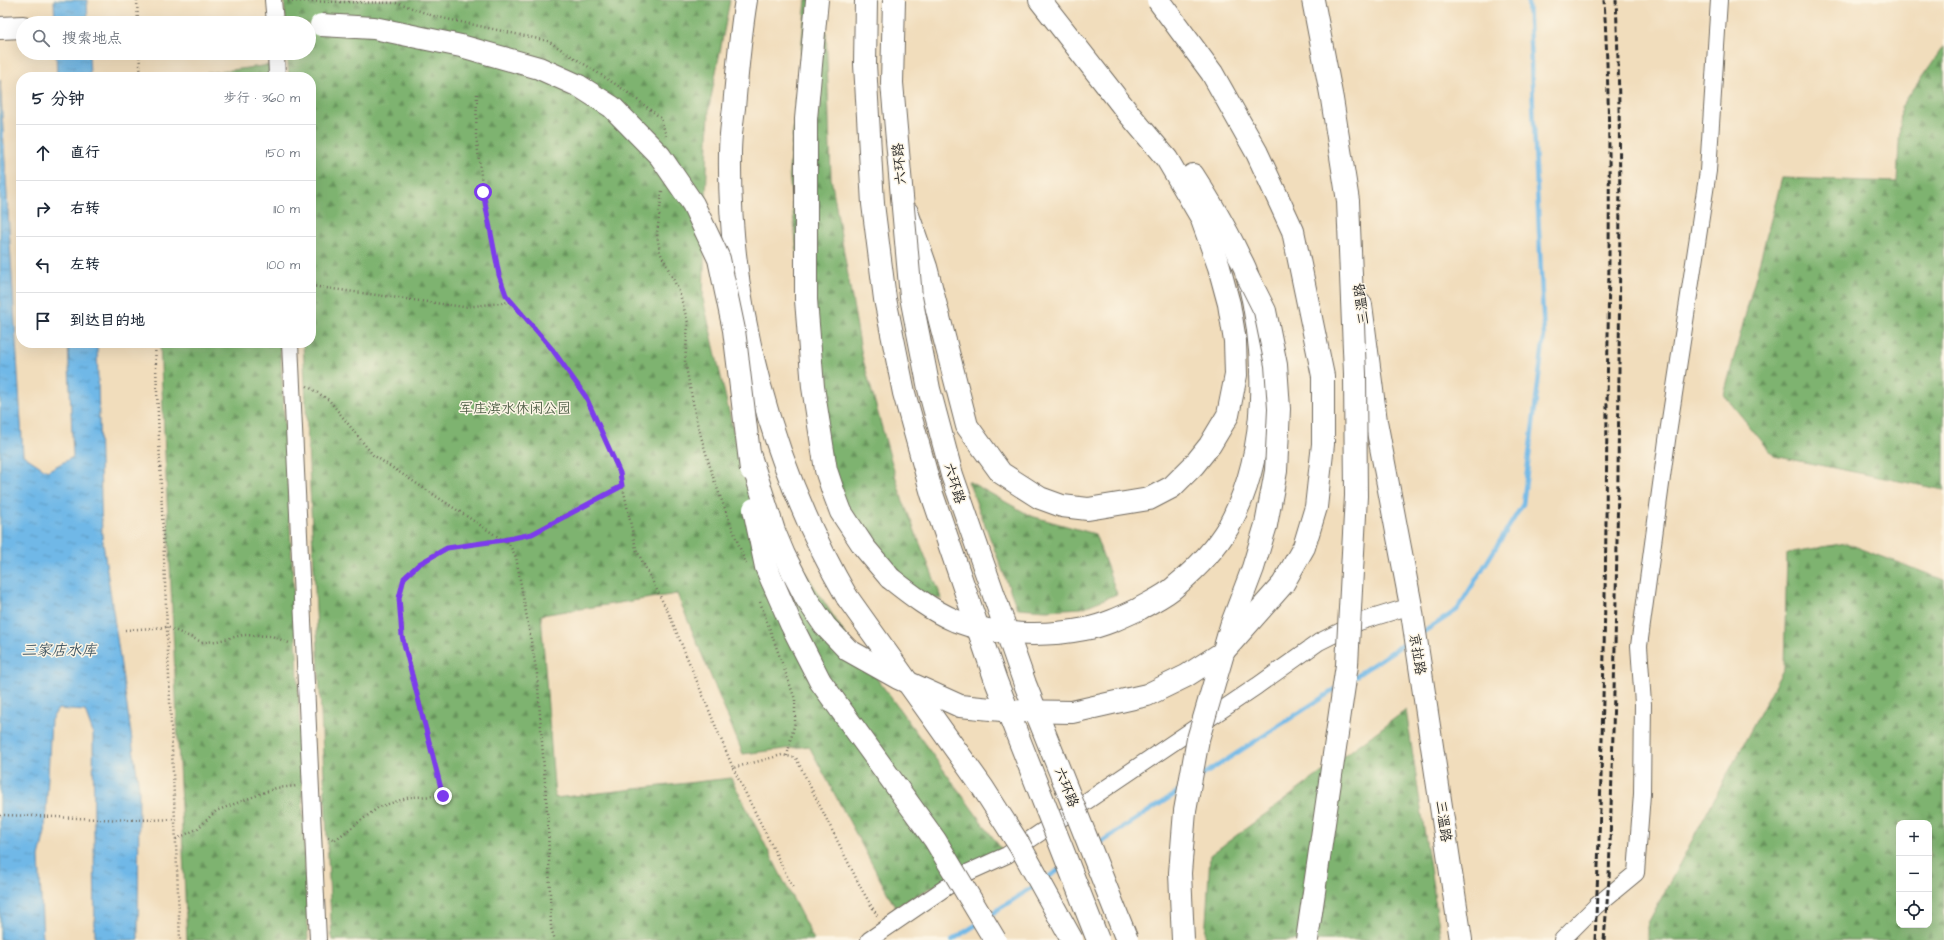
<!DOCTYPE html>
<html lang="zh">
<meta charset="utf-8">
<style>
:root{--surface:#fff;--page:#f2f2f3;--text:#1f2937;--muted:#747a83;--line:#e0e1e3}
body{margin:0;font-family:"Architects Daughter","LXGW WenKai TC",sans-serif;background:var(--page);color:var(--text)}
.controls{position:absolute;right:12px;bottom:12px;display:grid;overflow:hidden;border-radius:8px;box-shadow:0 4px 16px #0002}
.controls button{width:36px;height:36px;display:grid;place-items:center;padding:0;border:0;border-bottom:1px solid var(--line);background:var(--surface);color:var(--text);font:20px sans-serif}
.stop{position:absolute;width:12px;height:12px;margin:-9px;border:3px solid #7c3aed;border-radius:50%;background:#fff}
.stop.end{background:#7c3aed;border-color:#fff;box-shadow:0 1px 4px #0008}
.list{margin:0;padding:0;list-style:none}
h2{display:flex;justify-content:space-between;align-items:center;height:52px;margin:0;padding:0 16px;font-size:17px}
h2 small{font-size:13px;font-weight:400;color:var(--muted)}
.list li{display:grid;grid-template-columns:26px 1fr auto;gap:12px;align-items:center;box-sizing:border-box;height:56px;padding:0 16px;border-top:1px solid var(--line)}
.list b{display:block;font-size:15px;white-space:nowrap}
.list em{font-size:13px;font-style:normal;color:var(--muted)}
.icon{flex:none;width:22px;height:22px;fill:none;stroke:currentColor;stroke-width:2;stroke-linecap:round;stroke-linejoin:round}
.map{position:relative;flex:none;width:1944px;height:940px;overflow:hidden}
.search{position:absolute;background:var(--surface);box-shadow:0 4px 16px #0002;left:16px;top:16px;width:300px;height:44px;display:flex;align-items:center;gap:10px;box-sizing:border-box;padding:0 14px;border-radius:22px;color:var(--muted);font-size:15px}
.panel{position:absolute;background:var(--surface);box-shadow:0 4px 16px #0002;left:16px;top:72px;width:300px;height:276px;border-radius:16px}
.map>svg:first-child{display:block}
</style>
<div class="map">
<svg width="1944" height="940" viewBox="0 0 1944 940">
<defs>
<pattern id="forest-firs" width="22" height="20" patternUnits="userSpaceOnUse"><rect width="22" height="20" fill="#7eb36f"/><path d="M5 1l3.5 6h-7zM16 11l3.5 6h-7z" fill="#67925b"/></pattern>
<pattern id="water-ripples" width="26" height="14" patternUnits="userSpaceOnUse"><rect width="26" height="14" fill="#6fb8e7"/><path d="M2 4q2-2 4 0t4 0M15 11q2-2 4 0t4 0" fill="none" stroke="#5b96bb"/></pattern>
</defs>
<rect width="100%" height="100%" fill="#fcf5e5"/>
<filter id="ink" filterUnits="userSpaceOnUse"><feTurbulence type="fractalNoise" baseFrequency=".025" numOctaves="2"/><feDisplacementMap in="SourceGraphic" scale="8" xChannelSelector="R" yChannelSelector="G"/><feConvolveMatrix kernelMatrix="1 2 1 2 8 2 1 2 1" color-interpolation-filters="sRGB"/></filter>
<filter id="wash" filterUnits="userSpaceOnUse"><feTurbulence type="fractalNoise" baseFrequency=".012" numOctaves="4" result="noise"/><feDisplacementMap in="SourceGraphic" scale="16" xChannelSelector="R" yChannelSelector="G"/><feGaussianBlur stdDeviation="0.9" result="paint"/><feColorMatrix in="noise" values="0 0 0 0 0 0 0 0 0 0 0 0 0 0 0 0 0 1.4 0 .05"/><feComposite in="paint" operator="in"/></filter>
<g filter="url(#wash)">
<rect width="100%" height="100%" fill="#f1ddbc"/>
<g fill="url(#forest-firs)" stroke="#546f4d" fill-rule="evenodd">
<polygon points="284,0 730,0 709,108 703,299 744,477 846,636 1002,850 895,907 809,746 743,754 677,594 541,615 555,798 731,778 814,940 332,940 303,343 311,343 311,77 289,77 287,53 309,53 309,23 286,23"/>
<polygon points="806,0 825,0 831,178 862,356 901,496 942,599 927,598 879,570 817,453 789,172"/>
<polygon points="1943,47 1944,47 1944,490 1774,456 1724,395 1782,178 1897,182 1901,107"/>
<polygon points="270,65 271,77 201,77 201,74"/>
<polygon points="160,343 280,343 297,654 308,940 187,940"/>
<polygon points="968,481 1031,516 1095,534 1117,594 1082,608 1047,610 1017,608"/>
<path d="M1846,543L1944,580V940H1648V923L1784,668L1787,553ZM1899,823H1929V925H1899Z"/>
<polygon points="1406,710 1441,940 1205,940 1210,855"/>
</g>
<g fill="url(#water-ripples)" stroke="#4d7289">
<polygon points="54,0 87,0 88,23 55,23"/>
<polygon points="56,53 89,53 90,77 57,77"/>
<polygon points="0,79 23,455 47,471 73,457 68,343 97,343 102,536 139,788 138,940 95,940 93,733 85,711 58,709 51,720 45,832 39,857 43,940 0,940"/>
</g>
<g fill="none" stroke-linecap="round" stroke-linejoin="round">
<g stroke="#6fb8e7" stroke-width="4.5">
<polyline points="1422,633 1457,610 1523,504 1544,336 1528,0"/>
<polyline points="1351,679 1410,640"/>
<polyline points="1197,779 1337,688"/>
<polyline points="1095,846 1181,790"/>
<polyline points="1045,879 1062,868"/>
<polyline points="988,916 1036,885"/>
<polyline points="952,940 979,923"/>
</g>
</g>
</g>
<g filter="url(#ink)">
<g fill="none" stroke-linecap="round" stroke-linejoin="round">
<g stroke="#70695e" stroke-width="18">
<g id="minor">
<polyline points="273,0 275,23"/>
<polyline points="276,53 277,77"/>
<polyline points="290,343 318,940"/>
<polyline points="869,940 967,873 1007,855 1257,686 1319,642 1359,622 1411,606"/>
<polyline points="1562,940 1596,906 1636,873 1642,794 1643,704 1639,646 1668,433 1708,171 1719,0"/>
</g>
</g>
<g stroke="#70695e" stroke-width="24">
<g id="highway">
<path d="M746,0C740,36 737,72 734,108C732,123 730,139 730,154C728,306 771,466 847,597"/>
<polyline points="817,0 806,119 806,300 813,387 826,470 833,491 841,512 864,547 890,578"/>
<polyline points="0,28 23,27"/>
<polyline points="907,212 926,267 967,426 1001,473 1040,498 1062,506 1088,509 1149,499 1172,487 1194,465 1210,445 1228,415 1236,375 1235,341 1229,304 1219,267 1201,217 1167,159 1129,114 1040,0"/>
<polyline points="1361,305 1376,421 1411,606 1461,940"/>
<path d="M1139,609C1151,602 1167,595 1177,585C1196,569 1216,548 1229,526C1269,452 1268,353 1247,274C1245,266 1240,259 1237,252C1224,225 1209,200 1193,175"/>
</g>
</g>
<g stroke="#70695e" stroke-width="2.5" stroke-dasharray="1 3" stroke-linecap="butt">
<polyline points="137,0 138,23"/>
<polyline points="288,1 399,3 433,16 548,41 623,89 661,118 666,136"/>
<polyline points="139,53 141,77"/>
<polyline points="477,94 476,135 483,192 499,275 506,295 552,349 586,397 620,473 636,549 669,614 733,768 782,755 796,758 862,890 878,917"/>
<polyline points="662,191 657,234 660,252 679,291 688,323 685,362 697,423 714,480 746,564"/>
<polyline points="311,286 464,307 511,302"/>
<polyline points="155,343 180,940"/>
<polyline points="307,386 329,400 373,455 509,544 516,557 537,674 548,824 551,928 555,940"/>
<polyline points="760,602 795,699 795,722 787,756"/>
<polyline points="125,630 167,627 202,642 217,641 243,635 272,636 289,643"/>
<polyline points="733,768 793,888"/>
<path d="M0,815C59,816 117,822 175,819"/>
<polyline points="328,837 335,840 379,807 410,797 443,796 403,636 399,598 404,578 419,564 447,548 503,540 532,534 622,486"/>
<polyline points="176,839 197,829 216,811 276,788 297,786"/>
</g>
<use href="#minor" stroke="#fff" stroke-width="16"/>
<use href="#highway" stroke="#fff" stroke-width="22"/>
<g stroke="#2b2b2b" stroke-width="3" stroke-dasharray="6 3" stroke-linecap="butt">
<path d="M1595,940C1603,760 1606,581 1607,402C1609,268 1612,134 1604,0"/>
<path d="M1604,940L1609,879C1614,708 1618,538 1619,367C1620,244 1621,122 1616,0"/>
</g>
<g stroke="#70695e" stroke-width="24" stroke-linecap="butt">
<g id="highway-bridge">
<polyline points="866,0 865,64 873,204 885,299 904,393 932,494 996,681 1098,940"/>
<polyline points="894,0 892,83 902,197 911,297 929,389 952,475 1025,684 1127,940"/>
<polyline points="321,25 374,28 461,46 539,68 579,86 612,107 660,156 693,204 719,259 734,330 751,470"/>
<polyline points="750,456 774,531 784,555 806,598 825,626 848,650 898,678 960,706 1012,711 1072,712 1147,695 1186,676 1222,653 1283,584 1304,547 1316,507 1323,444 1323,376 1293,231 1257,153 1212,73 1158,0"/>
<polyline points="754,509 766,567 791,624 820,681 935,840 995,940"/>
<path d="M890,578C910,594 932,611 956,621C995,636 1044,637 1085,629C1103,626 1122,617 1139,609"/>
<polyline points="847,597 983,788 1020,846 1072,940"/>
<polyline points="1183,940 1180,873 1185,811 1198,739 1231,626 1253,568 1266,525 1276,471 1279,409 1276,365 1265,311 1246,273"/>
<polyline points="1307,940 1347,665 1356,496 1355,374 1348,201 1332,99 1313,0"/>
</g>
</g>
<use href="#highway-bridge" stroke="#fff" stroke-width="22"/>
</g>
</g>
<g fill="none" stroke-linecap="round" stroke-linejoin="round" filter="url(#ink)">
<polyline stroke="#7c3aed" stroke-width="5" points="443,796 402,636 399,598 404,578 419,564 447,548 503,540 532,534 622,486 620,473 586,397 552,349 506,295 499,275 483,192"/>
</g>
<g text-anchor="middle" stroke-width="3" stroke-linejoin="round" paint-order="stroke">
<g font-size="14" fill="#2b2b2b" stroke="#fcf5e5">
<text transform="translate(899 164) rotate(-95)" y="5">六环路</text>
<text transform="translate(1361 304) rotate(-97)" y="5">三温路</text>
<text transform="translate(955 483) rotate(73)" y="5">六环路</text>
<text transform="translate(1418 654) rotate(81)" y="5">京拉路</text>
<text transform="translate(1067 787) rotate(68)" y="5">六环路</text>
<text transform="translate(1444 821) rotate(82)" y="5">三温路</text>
</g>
<g font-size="14" fill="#4d5d45" stroke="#fcf5e5">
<text x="515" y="413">军庄滨水休闲公园</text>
</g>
<g font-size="15" font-style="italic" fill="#3f5563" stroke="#fcf5e5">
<text x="59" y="655">三家店水库</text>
</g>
</g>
</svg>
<div class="controls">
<button>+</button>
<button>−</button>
<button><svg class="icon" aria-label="locate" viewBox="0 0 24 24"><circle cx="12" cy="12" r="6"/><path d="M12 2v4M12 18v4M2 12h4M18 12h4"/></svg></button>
</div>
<div class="stop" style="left:483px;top:192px"></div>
<div class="stop end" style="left:443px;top:796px"></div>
<div class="search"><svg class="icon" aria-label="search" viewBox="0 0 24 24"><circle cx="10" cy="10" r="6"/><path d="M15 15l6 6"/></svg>搜索地点</div>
<section class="panel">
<h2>5 分钟<small>步行 · 360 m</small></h2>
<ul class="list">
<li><svg class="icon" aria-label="ahead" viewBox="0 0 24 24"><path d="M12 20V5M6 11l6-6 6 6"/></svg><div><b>直行</b></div><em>150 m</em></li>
<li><svg class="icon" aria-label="right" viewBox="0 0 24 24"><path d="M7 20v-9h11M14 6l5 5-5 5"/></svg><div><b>右转</b></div><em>110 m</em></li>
<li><svg class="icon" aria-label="left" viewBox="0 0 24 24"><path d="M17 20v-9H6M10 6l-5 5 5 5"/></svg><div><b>左转</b></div><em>100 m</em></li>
<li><svg class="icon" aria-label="arrive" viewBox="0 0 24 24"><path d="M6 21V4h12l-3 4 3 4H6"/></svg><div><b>到达目的地</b></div></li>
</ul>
</section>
</div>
